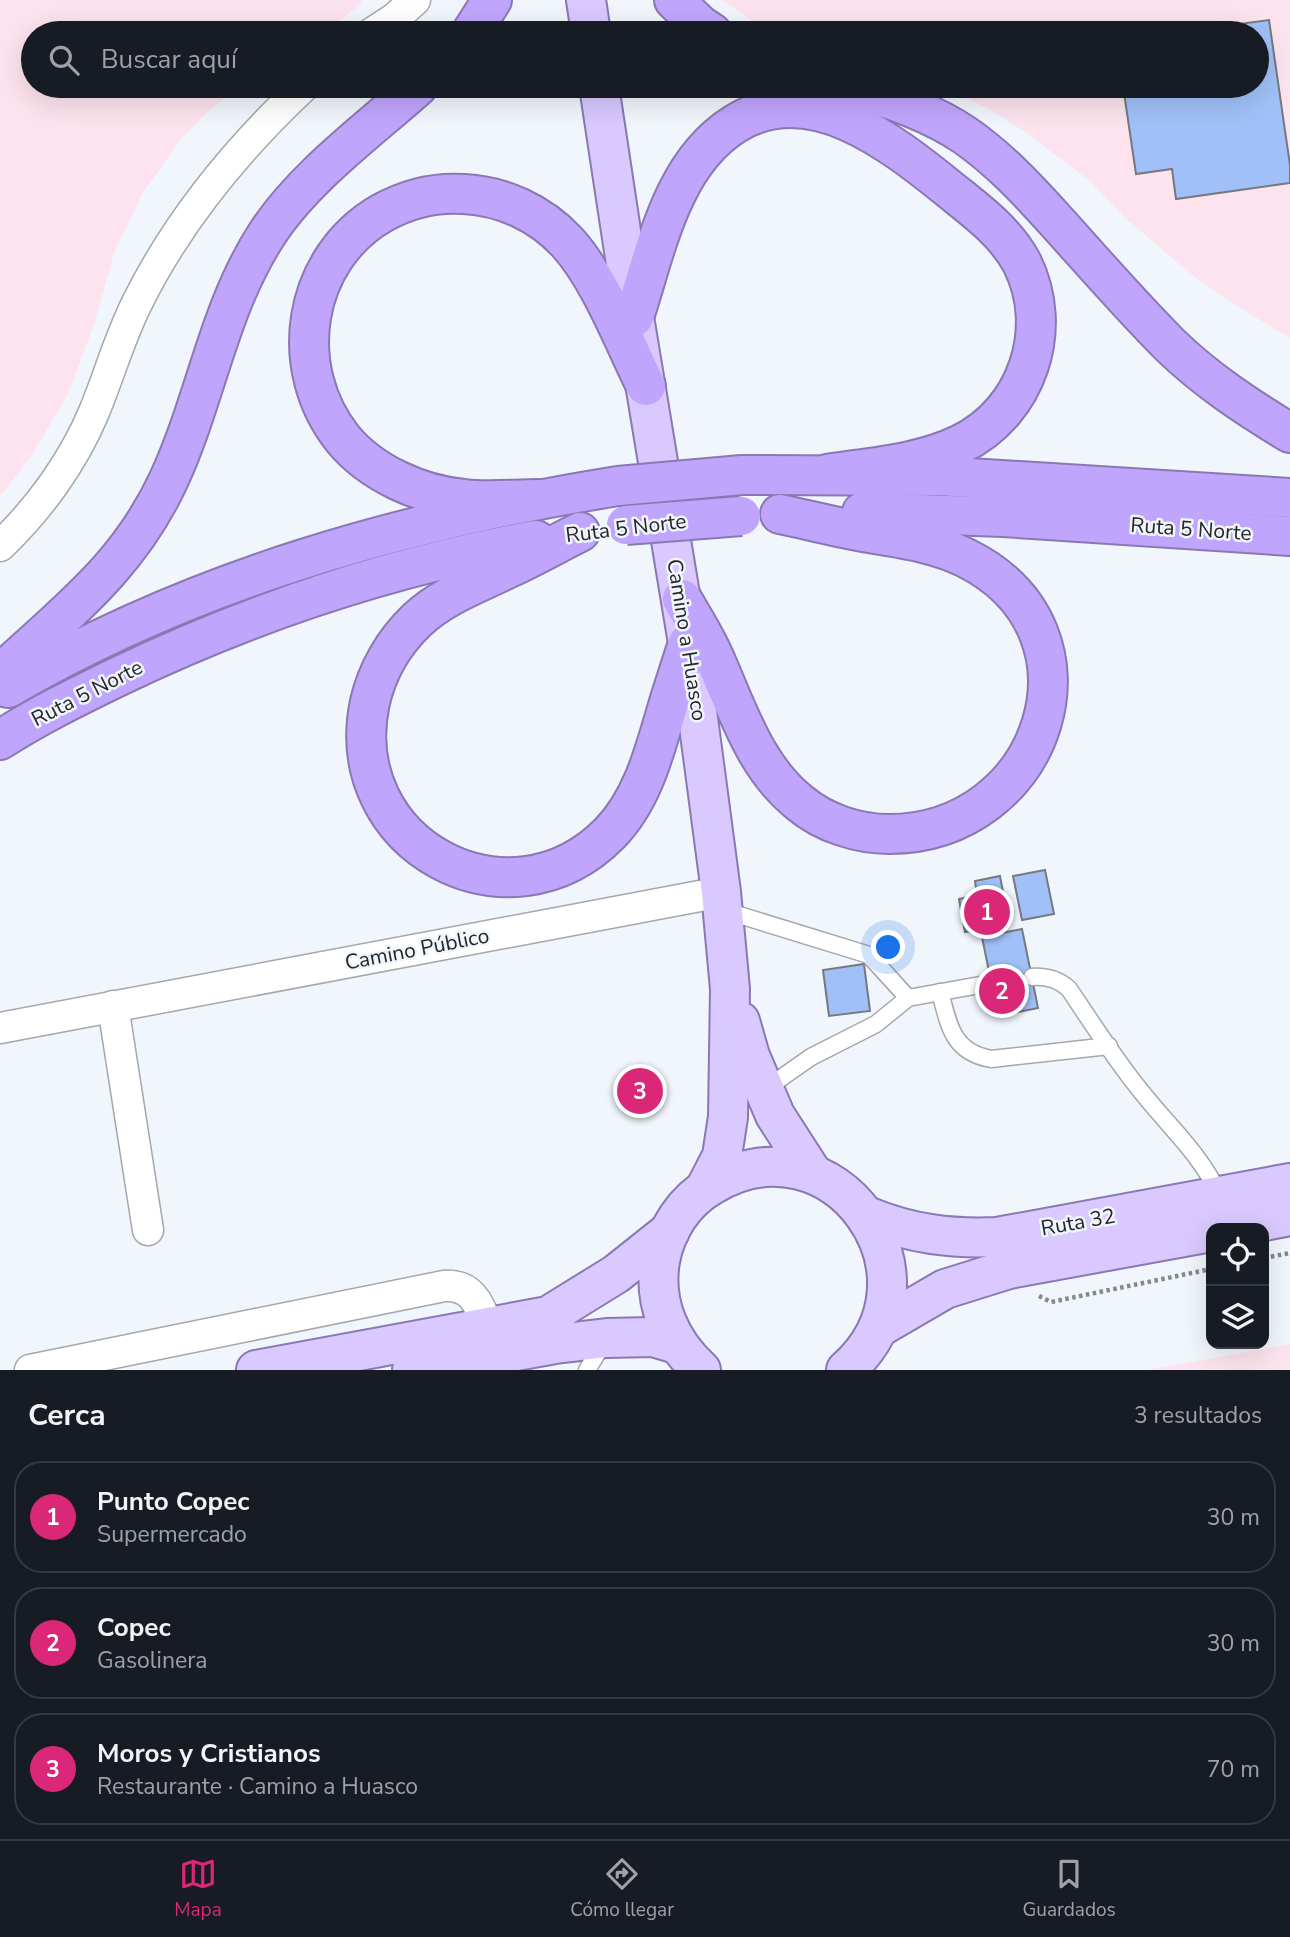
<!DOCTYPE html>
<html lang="es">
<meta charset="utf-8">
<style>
:root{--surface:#171b24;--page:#242831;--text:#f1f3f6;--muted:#9ea1a6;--line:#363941;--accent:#db2777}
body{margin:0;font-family:"Nunito Sans",sans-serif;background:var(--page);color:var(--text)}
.controls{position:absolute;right:21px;bottom:21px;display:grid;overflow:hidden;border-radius:14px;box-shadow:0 7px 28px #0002}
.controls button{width:63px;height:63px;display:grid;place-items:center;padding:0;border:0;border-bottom:2px solid var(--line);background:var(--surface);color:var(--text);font:35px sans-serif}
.you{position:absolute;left:889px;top:948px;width:24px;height:24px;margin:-18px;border:5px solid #fff;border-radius:50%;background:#1a73e8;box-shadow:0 0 0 10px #1a73e833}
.badge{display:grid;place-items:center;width:46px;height:46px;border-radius:50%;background:var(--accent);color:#fff;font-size:23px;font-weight:700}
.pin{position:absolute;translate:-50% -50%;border:4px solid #fff;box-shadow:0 2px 7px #0006}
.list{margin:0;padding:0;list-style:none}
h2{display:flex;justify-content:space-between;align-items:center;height:91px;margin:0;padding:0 28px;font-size:30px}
h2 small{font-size:23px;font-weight:400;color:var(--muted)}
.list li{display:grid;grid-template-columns:46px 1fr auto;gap:21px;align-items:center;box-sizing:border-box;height:112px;margin:0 14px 14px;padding:0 14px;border:2px solid var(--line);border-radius:28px}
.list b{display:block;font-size:26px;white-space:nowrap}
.list p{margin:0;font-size:23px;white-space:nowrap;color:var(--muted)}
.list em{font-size:23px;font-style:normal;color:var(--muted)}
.icon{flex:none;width:38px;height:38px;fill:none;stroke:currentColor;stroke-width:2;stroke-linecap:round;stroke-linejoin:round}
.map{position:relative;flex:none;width:1290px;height:1370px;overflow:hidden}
.search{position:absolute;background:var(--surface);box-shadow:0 7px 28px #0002;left:21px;right:21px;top:21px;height:77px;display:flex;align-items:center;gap:18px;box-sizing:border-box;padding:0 24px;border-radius:38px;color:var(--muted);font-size:26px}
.sheet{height:469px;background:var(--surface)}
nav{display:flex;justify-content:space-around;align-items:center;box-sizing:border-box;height:98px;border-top:2px solid var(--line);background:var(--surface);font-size:19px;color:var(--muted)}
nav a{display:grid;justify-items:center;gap:4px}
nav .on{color:var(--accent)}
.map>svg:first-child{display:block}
</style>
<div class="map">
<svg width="1290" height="1370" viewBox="0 0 1290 1370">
<rect width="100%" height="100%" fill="#f1f5fc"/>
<g fill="#fce3ed">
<polygon points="0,0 364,0 327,33 33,33 33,86 239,86 205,114 181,139 142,194 114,253 95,321 69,392 31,457 0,496"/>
<polygon points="722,0 1290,0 1290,338 1237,306 1197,279 1123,216 1090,181 1025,132 991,110 940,86 1257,86 1257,33 776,33 758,25"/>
<polygon points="1290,1344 1290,1370 1148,1370"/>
</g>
<g fill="#a0c0f7" stroke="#76797f" stroke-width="2">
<polygon points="1269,20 1290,165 1290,183 1176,199 1172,169 1136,174 1123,86 1257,86 1257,33 1171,33"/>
<polygon points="1045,870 1054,914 1022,920 1013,876"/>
<polygon points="1000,876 1009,924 965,932 959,899 977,895 975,881"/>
<polygon points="1022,929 1038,1008 998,1016 982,937"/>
<polygon points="864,964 870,1011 829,1016 823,970"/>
</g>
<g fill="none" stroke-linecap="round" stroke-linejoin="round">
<g stroke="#a4a7ae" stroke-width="19">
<g id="lane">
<polyline points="723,910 869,955 908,998"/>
<path d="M1032,977C1047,976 1058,979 1069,989C1092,1023 1114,1058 1140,1090C1169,1127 1200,1153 1220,1196"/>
<path d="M940,992C949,1025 952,1052 991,1059L1109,1046"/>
<polyline points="764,1090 811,1057 876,1024 908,998 991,983"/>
<polyline points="587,1370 604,1342"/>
</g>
</g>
<g stroke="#a4a7ae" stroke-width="33">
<g id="street">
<polyline points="372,33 395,18 415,0"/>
<path d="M0,546C39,509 73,462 94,412C109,376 119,339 137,303C178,220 237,149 304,86"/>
<polyline points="113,1006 148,1230"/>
<polyline points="0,1028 721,892"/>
<path d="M30,1370L444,1286C473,1284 479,1305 488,1327"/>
</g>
</g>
<g stroke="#8979b2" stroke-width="42">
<g id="primary">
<polyline points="586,0 591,33"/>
<polyline points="599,86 634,317 688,643 721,892 730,989 728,1117 722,1156 705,1189"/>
<polyline points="740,1021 750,1056 775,1115 813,1174"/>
<path d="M867,1216C910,1234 951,1239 997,1237L1290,1183"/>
<polyline points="1229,1228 1290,1216"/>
<polyline points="878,1328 945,1289 1009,1269 1211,1232"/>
<polyline points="256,1370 548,1316 616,1274 670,1231"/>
<polyline points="412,1370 555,1344 607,1338 653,1337 677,1344"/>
<path d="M701,1370C670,1342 653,1303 660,1261C666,1229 684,1201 712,1185C833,1112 952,1276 846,1370"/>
</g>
</g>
<g stroke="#8979b2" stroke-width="42">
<g id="highway">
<polyline points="674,0 700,25 712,33"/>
<polyline points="471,33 492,0"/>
<path d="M850,86C890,99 931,112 966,136C1000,160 1028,190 1055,220C1093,262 1130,305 1170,345C1206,380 1247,407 1290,433"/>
<path d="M634,317C656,250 671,164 735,124C809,77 892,143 948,188C975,210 1005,231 1022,263C1055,329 1027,412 961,444C920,464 872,467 827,474"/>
<polyline points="742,475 938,476 1290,498"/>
<path d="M538,499C514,499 488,502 464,499C420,495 371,473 343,439C286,368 302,259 382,213C407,199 435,192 464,194C503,196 540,213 567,242C600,278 624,342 646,386"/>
<polyline points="862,512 1003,517 1290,536"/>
<path d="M580,532C556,544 533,557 509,568C477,584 444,595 417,620C394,642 377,671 370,702C339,845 509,936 610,833C645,797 656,745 670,699C676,680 682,662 688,643"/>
<path d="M682,599C694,620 708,641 717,664C739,714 756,768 800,803C824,823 858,834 889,834C1045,834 1114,632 966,558C934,542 898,538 863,532C836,527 808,520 780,514"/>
<path d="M0,674C68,611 129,566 169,479C206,399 218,309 267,234C303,178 369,130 418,86"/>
<path d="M8,688C195,579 406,520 618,486"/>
<path d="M0,740C37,716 78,696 117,677C250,613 391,566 536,540"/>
</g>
</g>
<g stroke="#84878b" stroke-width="4.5" stroke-dasharray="3.5 3.5" stroke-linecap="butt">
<polyline points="1264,1258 1290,1253"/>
<polyline points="1039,1296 1051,1302 1211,1269"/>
</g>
<use href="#lane" stroke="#fff" stroke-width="16"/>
<use href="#street" stroke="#fff" stroke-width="30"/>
<use href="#primary" stroke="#d9c9fe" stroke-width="38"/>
<use href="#highway" stroke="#c0a5fd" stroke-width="38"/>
<g stroke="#8979b2" stroke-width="42" stroke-linecap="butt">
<g id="highway-bridge">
<polyline points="618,486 742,475"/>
<polyline points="626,525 741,516"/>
</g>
</g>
<use href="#highway-bridge" stroke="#c0a5fd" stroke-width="38"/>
</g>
<g text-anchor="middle" stroke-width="5" stroke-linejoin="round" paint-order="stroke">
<g font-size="21" fill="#242628" stroke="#f1f5fc">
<text transform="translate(626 528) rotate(-7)" y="7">Ruta 5 Norte</text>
<text transform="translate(1191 529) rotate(4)" y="7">Ruta 5 Norte</text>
<text transform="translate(687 640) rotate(81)" y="7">Camino a Huasco</text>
<text transform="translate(87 693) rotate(-27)" y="7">Ruta 5 Norte</text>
<text transform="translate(417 949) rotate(-11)" y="7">Camino Público</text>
<text transform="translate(1078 1222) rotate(-10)" y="7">Ruta 32</text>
</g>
</g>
</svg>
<div class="controls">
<button><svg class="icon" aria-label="locate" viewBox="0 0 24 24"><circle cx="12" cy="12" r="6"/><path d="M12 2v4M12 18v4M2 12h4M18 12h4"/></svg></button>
<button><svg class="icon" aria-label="layers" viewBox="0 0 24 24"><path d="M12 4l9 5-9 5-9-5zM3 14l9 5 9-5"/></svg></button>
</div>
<div class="you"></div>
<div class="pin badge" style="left:987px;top:912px">1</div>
<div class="pin badge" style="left:1002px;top:991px">2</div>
<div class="pin badge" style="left:640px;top:1091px">3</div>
<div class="search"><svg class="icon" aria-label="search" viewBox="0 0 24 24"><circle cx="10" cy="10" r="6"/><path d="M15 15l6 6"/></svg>Buscar aquí</div>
</div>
<section class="sheet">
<h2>Cerca<small>3 resultados</small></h2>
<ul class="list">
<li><span class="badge">1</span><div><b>Punto Copec</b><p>Supermercado</p></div><em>30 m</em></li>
<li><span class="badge">2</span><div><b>Copec</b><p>Gasolinera</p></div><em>30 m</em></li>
<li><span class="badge">3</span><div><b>Moros y Cristianos</b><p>Restaurante · Camino a Huasco</p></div><em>70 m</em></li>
</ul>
</section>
<nav>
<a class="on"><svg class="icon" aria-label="map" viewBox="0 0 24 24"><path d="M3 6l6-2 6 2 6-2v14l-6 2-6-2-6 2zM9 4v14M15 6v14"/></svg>Mapa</a>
<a><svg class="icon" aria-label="directions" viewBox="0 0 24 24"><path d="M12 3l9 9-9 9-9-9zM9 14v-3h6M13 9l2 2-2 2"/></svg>Cómo llegar</a>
<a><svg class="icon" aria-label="saved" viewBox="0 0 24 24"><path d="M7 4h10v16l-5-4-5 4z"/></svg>Guardados</a>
</nav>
